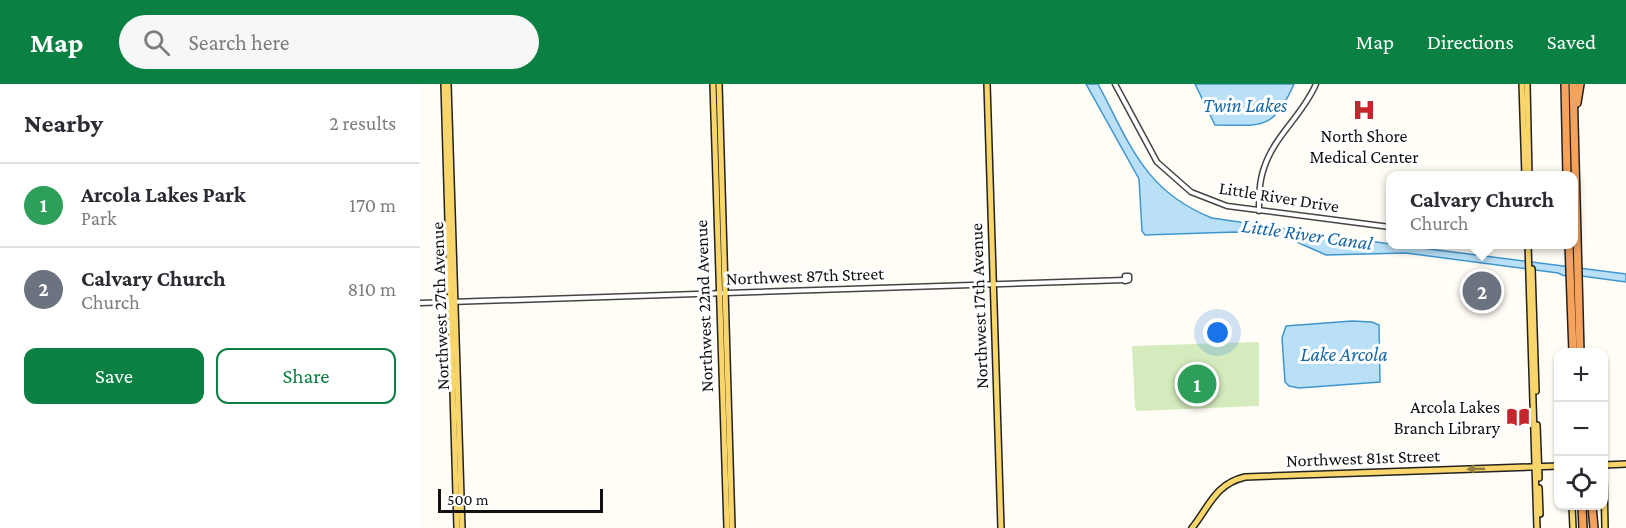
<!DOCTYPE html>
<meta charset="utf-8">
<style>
:root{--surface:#fff;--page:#f7f7f7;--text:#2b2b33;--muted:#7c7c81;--line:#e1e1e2;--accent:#0b8043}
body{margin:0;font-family:"Crimson Pro",serif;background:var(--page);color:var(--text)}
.controls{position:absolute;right:18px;bottom:18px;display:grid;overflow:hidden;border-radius:12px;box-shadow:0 2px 4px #0004}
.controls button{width:54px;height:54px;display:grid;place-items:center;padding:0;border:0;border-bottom:2px solid var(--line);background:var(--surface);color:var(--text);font:30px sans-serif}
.scale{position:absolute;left:18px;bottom:15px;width:165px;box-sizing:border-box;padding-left:6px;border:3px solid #111;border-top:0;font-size:16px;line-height:21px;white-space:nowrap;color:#111;-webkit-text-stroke:4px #fff;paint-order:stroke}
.you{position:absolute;left:798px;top:249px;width:21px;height:21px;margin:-15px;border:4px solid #fff;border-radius:50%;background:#1a73e8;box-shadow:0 0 0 9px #1a73e833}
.badge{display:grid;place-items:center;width:39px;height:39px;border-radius:50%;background:var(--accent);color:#fff;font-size:20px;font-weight:700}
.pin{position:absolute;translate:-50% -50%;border:3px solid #fff;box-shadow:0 2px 6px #0006}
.popup{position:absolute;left:966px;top:87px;width:192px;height:78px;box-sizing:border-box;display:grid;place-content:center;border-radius:12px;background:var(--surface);filter:drop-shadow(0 2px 4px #0005);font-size:20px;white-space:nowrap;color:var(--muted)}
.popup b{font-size:22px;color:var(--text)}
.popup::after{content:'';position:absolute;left:50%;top:100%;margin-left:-12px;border:12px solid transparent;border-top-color:var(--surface)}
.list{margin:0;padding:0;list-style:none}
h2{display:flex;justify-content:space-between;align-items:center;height:78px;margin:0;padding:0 24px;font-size:26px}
h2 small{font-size:20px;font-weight:400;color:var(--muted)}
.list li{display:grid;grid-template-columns:39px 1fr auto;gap:18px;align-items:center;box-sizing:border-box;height:84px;padding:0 24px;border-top:2px solid var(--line)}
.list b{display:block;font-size:22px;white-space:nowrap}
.list p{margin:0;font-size:20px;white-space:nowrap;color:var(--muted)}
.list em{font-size:20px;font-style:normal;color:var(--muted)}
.actions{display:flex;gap:12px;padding:18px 24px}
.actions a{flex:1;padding:14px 0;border:2px solid var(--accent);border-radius:12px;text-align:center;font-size:21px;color:var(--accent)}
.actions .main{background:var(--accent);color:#fff}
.icon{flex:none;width:33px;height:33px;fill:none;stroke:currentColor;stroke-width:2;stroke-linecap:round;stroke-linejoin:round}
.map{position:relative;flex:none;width:1206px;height:444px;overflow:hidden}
header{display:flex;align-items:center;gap:36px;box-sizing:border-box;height:84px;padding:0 30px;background:var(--accent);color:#fff}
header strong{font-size:28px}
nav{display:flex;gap:33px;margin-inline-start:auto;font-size:21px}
.search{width:420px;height:54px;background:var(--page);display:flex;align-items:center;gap:15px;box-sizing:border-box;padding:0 21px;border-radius:33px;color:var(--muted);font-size:22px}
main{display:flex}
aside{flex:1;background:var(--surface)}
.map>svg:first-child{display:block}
</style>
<header>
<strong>Map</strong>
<div class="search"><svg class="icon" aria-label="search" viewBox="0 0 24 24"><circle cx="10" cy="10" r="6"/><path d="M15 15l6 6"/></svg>Search here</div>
<nav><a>Map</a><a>Directions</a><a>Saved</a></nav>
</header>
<main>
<aside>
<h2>Nearby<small>2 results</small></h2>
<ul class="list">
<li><span class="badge" style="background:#2e9e5b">1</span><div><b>Arcola Lakes Park</b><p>Park</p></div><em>170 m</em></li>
<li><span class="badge" style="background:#6b7280">2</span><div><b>Calvary Church</b><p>Church</p></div><em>810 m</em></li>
</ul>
<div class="actions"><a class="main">Save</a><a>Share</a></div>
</aside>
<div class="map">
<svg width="1206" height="444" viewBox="0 0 1206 444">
<rect width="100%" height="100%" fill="#fffdf5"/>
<polygon fill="#d5ebbd" points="839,258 839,322 717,327 715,324 712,262"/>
<g fill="#b9e0f7" stroke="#3f96cf" stroke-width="1.5">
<path d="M666,0H678C710,60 724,107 792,134L970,160L1206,190V198L1147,190L1144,192L1138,189L986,169L906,171L870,155L816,148L725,151L722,147L719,95Z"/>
<path d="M775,0H874C853,48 841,41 795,41Z"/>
<polygon points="932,237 952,238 959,241 960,298 879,304 869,302 865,298 862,254 866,242"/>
</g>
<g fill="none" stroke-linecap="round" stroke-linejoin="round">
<g stroke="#444" stroke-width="7">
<g id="minor">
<polyline points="695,0 737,78 771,108 807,122 970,143"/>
<path d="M839,127C839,113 839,98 844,84C854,52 883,31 896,0"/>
<polygon points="705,192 709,192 709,196 705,197"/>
<polyline points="0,219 705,196"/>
</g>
</g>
<g stroke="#222" stroke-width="8">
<g id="major">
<polyline points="24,0 37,444"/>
<polyline points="28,0 42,444"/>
<polyline points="293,0 307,444"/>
<polyline points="299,0 312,444"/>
<polyline points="567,0 581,444"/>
<polyline points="1102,0 1105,92"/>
<polyline points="1107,0 1109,92"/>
<polyline points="1108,160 1117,444"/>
<polyline points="1112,185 1116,307"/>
<polyline points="1117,341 1119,394"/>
<polyline points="1184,381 1206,380"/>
<polyline points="1184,393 1185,444"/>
<polyline points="1119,404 1120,430"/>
<polyline points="1152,422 1153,444"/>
<path d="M772,444C789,423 795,400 825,393L1138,382"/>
</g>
</g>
<g stroke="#222" stroke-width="10">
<g id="highway">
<polyline points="1145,0 1147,92"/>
<polyline points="1153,0 1160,268"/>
<polyline points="1157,19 1160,0"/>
<polyline points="1149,160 1153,268"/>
<polyline points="1162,422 1163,444"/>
<polyline points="1172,422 1174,444"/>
</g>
</g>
<use href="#minor" stroke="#fff" stroke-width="4"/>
<use href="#major" stroke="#f9d66b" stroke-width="5"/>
<use href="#highway" stroke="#f5a25d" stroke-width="7"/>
</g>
<defs><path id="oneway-solid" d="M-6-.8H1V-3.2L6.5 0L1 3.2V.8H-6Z" transform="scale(1.5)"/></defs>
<use fill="#917d42" href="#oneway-solid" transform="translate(1056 385) rotate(178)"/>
<defs>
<g id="hospital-bare" transform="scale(1.8)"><path d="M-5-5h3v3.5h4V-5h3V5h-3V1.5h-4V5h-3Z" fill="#c4262e" stroke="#fff" stroke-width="2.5" paint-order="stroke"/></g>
<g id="library-bare" transform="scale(1.8)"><path d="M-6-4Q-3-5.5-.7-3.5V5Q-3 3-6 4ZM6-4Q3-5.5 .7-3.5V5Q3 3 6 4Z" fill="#c4262e" stroke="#fff" stroke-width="2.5" paint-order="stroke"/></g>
</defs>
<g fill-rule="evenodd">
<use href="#hospital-bare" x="944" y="26"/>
<use href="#library-bare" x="1098" y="333"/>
</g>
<g text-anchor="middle" stroke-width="6" stroke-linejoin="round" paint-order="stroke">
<g font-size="18" fill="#111" stroke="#fff">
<text x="944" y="58">North Shore<tspan x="944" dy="21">Medical Center</tspan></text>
<text x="1080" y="329" text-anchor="end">Arcola Lakes<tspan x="1080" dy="21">Branch Library</tspan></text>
</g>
<g font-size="18" fill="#111" stroke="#fff">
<text transform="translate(859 113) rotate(9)" y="6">Little River Drive</text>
<text transform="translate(385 192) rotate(-2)" y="6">Northwest 87th Street</text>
<text transform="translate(20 222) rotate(-92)" y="6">Northwest 27th Avenue</text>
<text transform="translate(284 222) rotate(-92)" y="6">Northwest 22nd Avenue</text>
<text transform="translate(559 222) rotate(-92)" y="6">Northwest 17th Avenue</text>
<text transform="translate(943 374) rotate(-2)" y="6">Northwest 81st Street</text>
</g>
<g font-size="20" font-style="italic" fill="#1768a6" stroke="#fff">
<text x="825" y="28">Twin Lakes</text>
<text transform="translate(887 150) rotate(8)" y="7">Little River Canal</text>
<text x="924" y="277">Lake Arcola</text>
</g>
</g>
</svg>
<div class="controls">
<button>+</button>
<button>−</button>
<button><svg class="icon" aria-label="locate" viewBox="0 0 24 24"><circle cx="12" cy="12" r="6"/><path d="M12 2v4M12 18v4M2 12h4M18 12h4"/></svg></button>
</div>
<div class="scale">500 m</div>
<div class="you"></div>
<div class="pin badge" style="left:777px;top:300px;background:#2e9e5b">1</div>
<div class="pin badge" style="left:1062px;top:207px;background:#6b7280">2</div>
<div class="popup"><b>Calvary Church</b>Church</div>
</div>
</main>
